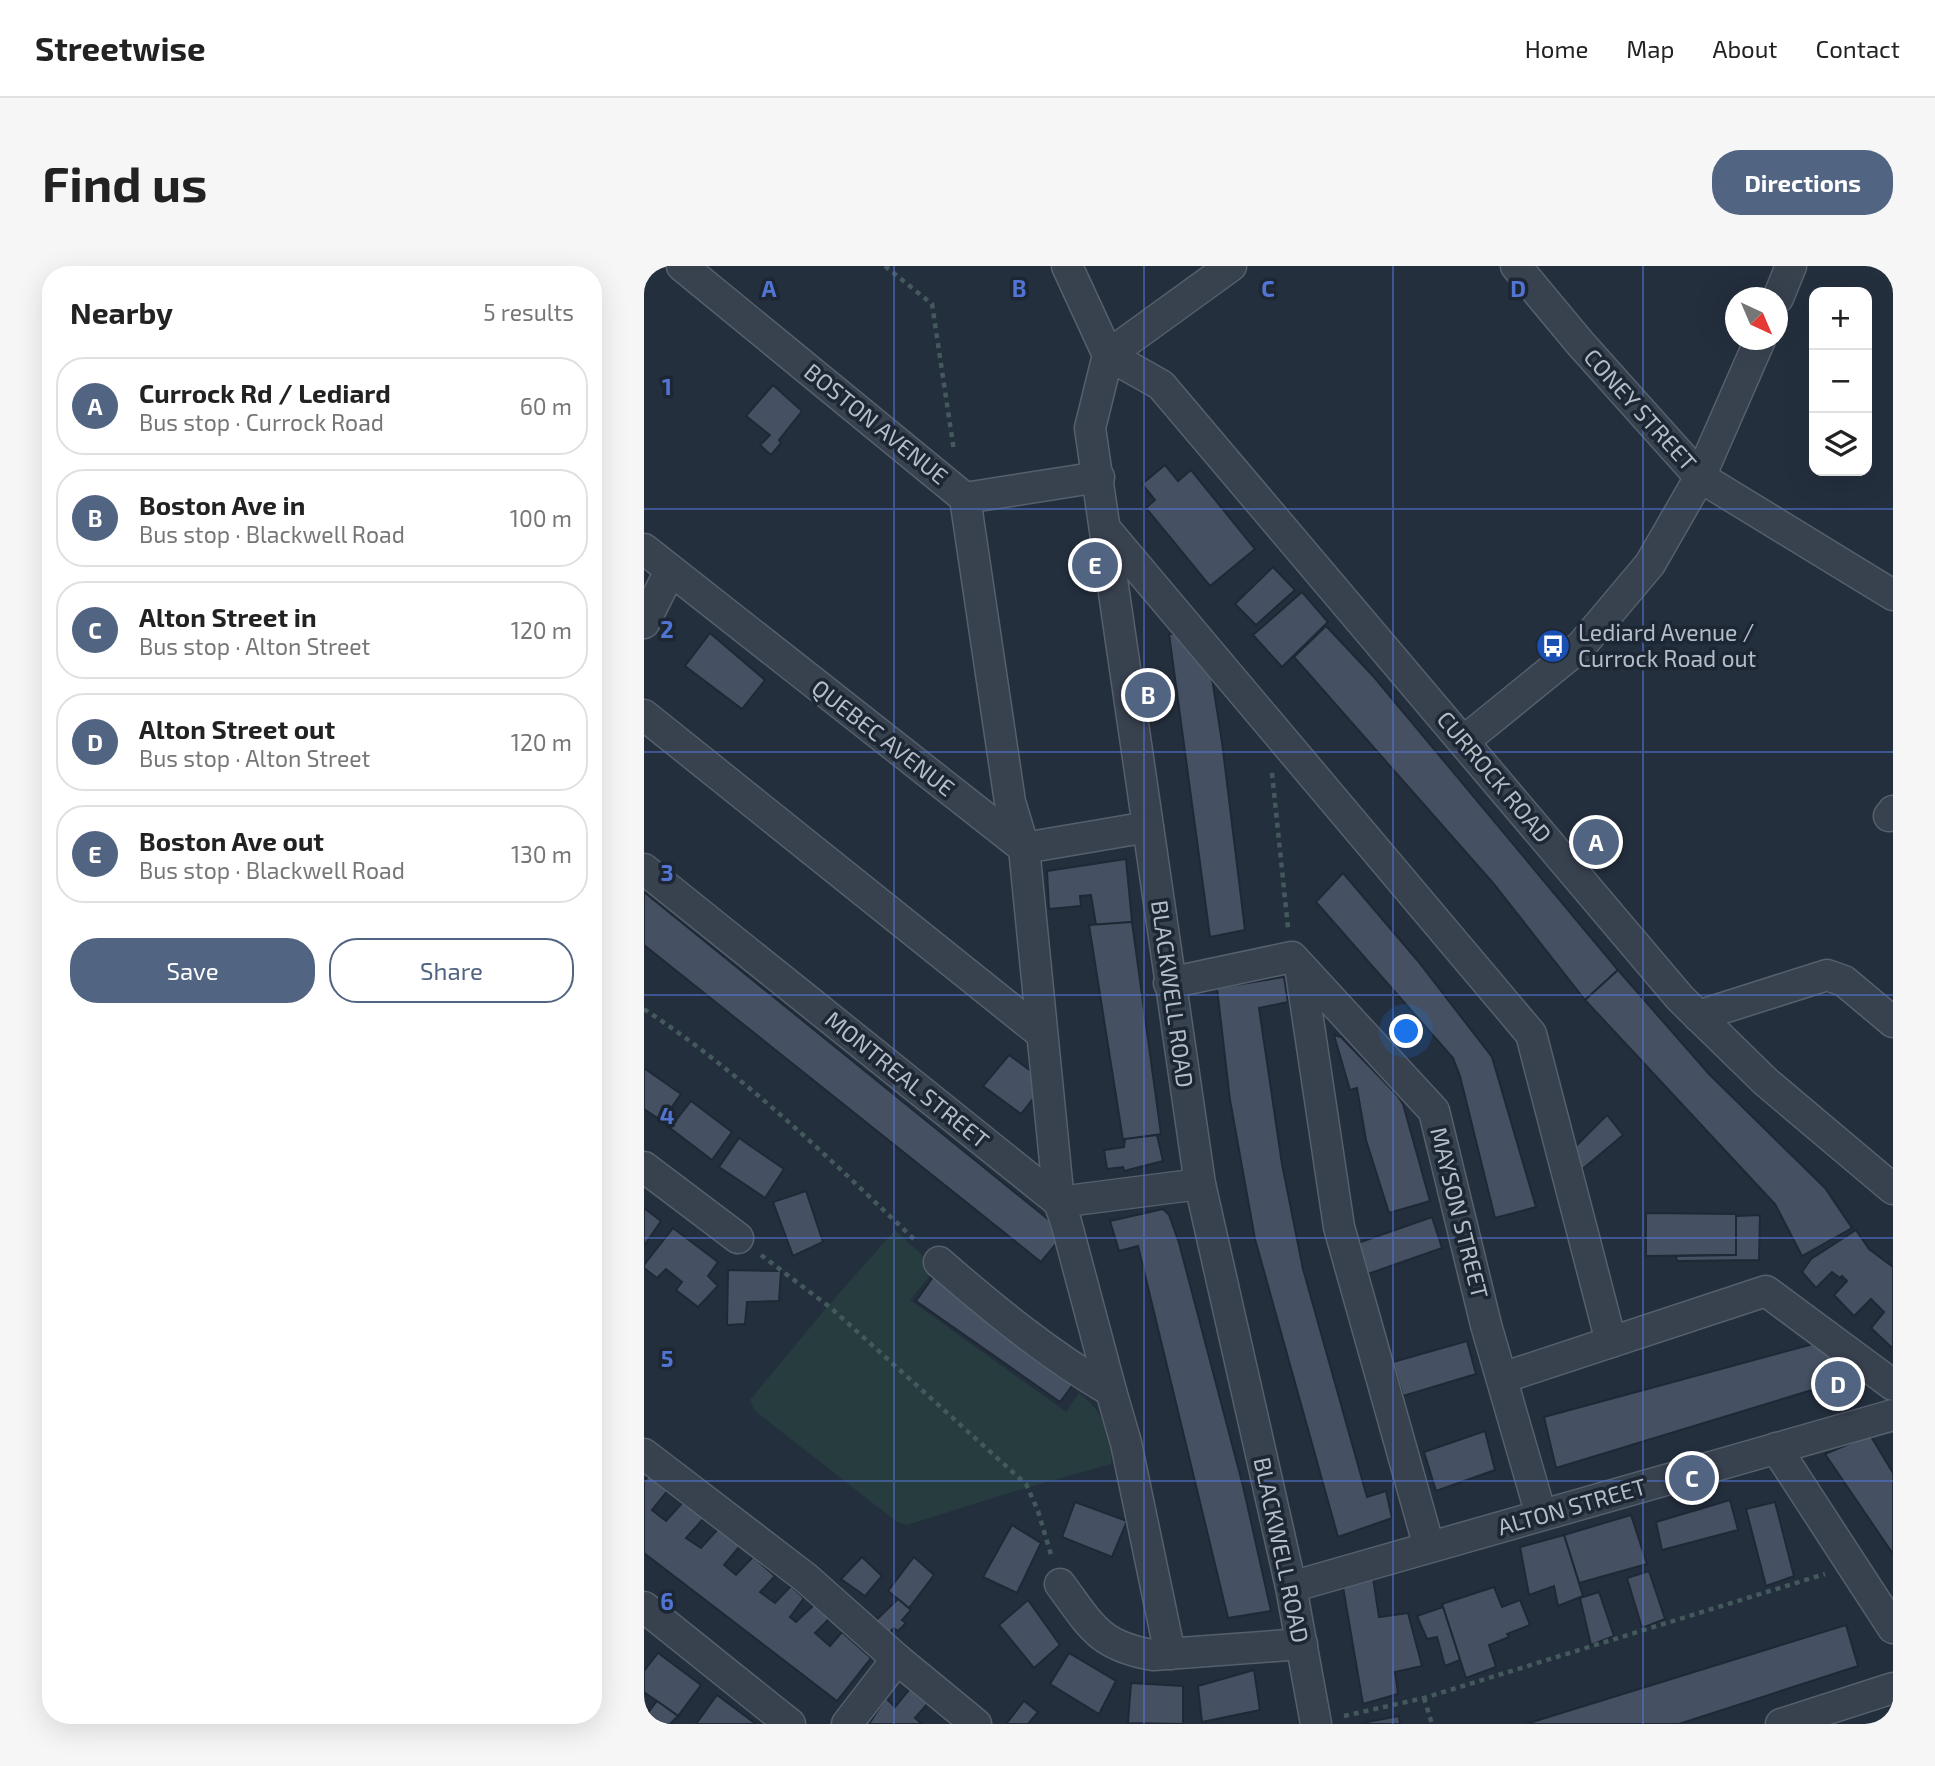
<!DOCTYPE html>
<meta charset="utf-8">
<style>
:root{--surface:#fff;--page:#f6f6f6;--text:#222;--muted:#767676;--line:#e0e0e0;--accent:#516482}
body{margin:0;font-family:"Exo 2",sans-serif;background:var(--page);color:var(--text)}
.controls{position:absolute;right:21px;top:21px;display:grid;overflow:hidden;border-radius:14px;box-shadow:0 7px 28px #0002}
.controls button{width:63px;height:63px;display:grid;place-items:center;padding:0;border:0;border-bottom:2px solid var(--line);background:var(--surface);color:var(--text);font:35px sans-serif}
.compass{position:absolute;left:1081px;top:21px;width:63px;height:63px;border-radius:50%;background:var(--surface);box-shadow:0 7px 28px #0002;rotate:136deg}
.you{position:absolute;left:763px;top:766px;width:24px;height:24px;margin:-18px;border:5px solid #fff;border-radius:50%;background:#1a73e8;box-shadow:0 0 0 10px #1a73e833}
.badge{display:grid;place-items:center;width:46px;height:46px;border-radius:50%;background:var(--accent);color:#fff;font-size:23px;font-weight:700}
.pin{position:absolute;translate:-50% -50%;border:4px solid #fff;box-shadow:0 2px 7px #0006}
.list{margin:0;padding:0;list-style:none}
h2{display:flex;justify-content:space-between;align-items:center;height:91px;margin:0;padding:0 28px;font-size:30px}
h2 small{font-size:23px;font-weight:400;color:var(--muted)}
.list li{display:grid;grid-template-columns:46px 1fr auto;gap:21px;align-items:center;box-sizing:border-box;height:98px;margin:0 14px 14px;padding:0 14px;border:2px solid var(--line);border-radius:28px}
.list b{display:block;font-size:26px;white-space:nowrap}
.list p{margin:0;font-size:23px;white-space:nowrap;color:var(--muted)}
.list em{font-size:23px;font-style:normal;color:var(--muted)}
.actions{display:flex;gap:14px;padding:21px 28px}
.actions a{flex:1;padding:16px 0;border:2px solid var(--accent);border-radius:28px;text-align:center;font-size:24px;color:var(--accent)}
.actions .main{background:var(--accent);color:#fff}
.icon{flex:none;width:38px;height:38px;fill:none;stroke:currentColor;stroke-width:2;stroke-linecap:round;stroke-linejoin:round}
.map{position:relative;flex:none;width:1249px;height:1458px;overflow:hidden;border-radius:28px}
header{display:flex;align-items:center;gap:42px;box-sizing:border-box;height:98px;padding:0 35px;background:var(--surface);border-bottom:2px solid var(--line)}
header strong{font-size:33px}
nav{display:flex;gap:38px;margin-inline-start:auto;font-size:24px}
.intro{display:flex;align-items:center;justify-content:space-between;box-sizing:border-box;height:168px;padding:0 42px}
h1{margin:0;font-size:49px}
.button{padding:18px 32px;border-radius:28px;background:var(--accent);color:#fff;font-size:24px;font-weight:700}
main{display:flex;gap:42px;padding:0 42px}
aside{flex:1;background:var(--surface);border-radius:28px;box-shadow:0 7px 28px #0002}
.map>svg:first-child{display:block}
</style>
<header>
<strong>Streetwise</strong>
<nav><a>Home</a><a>Map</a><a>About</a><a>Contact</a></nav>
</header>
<div class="intro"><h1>Find us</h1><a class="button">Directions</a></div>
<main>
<aside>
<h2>Nearby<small>5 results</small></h2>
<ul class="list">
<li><span class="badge">A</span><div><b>Currock Rd / Lediard</b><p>Bus stop · Currock Road</p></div><em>60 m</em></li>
<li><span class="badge">B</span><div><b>Boston Ave in</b><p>Bus stop · Blackwell Road</p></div><em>100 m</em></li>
<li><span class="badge">C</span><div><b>Alton Street in</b><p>Bus stop · Alton Street</p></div><em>120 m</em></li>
<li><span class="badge">D</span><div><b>Alton Street out</b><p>Bus stop · Alton Street</p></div><em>120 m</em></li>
<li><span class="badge">E</span><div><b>Boston Ave out</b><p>Bus stop · Blackwell Road</p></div><em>130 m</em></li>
</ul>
<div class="actions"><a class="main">Save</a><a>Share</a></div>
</aside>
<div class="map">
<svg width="1249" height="1458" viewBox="0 0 1249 1458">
<rect width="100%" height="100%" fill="#242f3e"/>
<path fill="#263c3f" d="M251,964L290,1000V1005L266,1034L422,1146L435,1127C457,1143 471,1170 467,1198L381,1222L263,1259L253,1256L111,1145L106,1134L183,1041Z"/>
<g fill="#455162" stroke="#1f2835" stroke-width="2">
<polygon points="129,119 158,145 135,174 137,177 127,189 116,179 126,169 102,150"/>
<polygon points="521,199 534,215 547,204 611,283 566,320 502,242 511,234 498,218"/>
<polygon points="629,301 651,324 612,359 591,338"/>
<polygon points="658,326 684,356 638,401 609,369"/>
<polygon points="682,360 730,411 974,704 941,734 849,617 650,391"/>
<polygon points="66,367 121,414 98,443 41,400"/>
<polygon points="525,368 537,368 564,387 578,476 601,664 566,671"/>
<polygon points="482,593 488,656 452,659 447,629 436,630 437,640 405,643 403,605"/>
<polygon points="699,607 774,695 848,791 892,941 851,952 816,810 809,792 672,636"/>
<polygon points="0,626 421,967 397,996 0,679"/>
<polygon points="488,656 517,868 479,874 445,659"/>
<polygon points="974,704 1065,808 1181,922 1208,962 1158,990 1131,938 941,734"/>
<polygon points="640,711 644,736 615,742 638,898 659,1003 723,1231 742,1225 748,1252 694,1271 611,973 586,834 573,722"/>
<polygon points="690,769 697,771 753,829 759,838 786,935 745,947 722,874 713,822 706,824"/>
<polygon points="365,789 402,816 377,848 339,820"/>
<polygon points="0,802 37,828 18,855 0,843"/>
<polygon points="47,835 88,866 68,894 26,862"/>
<polygon points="963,849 979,869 935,906 929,883"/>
<polygon points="513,869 519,895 480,905 479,901 463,903 460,884 480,881 481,873"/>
<polygon points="95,872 140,903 121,932 75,901"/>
<polygon points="162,925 179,976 149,990 129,936"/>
<polygon points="0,942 17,955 0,980"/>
<polygon points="519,943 525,949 535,977 599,1220 627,1345 584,1352 494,980 475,985 466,955"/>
<polygon points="1002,947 1092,948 1092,989 1002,990"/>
<polygon points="1116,949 1115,994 1033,995 1032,990 1092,989 1092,950"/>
<polygon points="788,951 798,982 721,1009 711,978"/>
<polygon points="29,962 74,996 64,1010 74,1020 54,1041 32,1024 38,1016 22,1003 13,1012 0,1002 0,999"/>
<polygon points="1212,964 1225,983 1249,1001 1249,1083 1227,1062 1240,1046 1227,1033 1210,1050 1190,1029 1203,1015 1198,1010 1196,1012 1188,1006 1172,1022 1158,1006 1167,993"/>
<polygon points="84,1004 137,1005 135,1035 103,1036 101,1058 83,1059"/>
<polygon points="289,1011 431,1116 416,1136 272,1035"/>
<polygon points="823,1075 832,1108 759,1130 749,1096"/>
<polygon points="1169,1078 1214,1110 912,1202 900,1151"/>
<polygon points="841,1165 851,1204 792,1225 780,1186"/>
<polygon points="1226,1169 1249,1207 1249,1288 1181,1188"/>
<polygon points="6,1209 24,1224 8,1244 22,1255 40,1235 60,1252 42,1272 57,1282 75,1262 96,1280 80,1299 92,1309 109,1291 131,1310 116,1326 131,1337 147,1320 160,1332 146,1351 152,1356 172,1337 187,1351 171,1367 186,1380 198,1366 227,1392 193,1435 0,1287 0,1215"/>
<polygon points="1086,1234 1094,1264 1018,1284 1012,1256"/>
<polygon points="431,1236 483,1255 468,1291 418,1271"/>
<polygon points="1131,1236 1150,1310 1122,1320 1102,1243"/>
<polygon points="987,1249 1003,1298 935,1317 920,1269"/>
<polygon points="368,1259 397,1277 373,1327 339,1311"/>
<polygon points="920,1269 939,1330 914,1340 910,1320 885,1329 876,1281"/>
<polygon points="218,1291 238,1310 221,1330 197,1313"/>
<polygon points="270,1291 290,1309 265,1342 244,1325"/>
<polygon points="1005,1305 1021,1353 998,1362 983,1312"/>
<polygon points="729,1312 735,1351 764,1347 778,1400 751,1406 754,1428 719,1438 699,1321"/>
<polygon points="850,1321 858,1341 876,1334 886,1359 863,1368 865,1371 845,1379 852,1401 822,1412 798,1338"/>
<polygon points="955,1326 970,1370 947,1379 936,1332"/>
<polygon points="254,1333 267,1344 258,1354 262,1357 254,1365 250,1362 241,1371 227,1359"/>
<polygon points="384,1334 416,1379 390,1402 355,1359"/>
<polygon points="799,1341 816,1394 801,1400 793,1371 783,1373 773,1350"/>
<polygon points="1202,1359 1214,1400 1035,1458 882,1458"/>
<polygon points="14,1387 57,1419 34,1450 0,1426 0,1405"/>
<polygon points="425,1387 472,1415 455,1448 406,1418"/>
<polygon points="610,1404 616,1444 558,1456 554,1420"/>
<polygon points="487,1417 539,1420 539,1458 484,1457"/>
<polygon points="268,1420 286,1435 271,1452 278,1458 225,1458 242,1432 251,1441"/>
<polygon points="73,1429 112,1458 52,1458"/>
<polygon points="13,1435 34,1450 26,1458 18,1458 9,1452 5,1456 0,1452"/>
<polygon points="380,1435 394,1446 384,1458 362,1458"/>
<polygon points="755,1450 756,1458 718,1458 718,1457"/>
</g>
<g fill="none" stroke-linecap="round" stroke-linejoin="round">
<g stroke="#565f6c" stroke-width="33">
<g id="minor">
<polyline points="38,0 321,232 455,211"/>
<polyline points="423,0 464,89 446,162 556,918 647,1321 672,1458"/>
<polyline points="872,0 936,77 1056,211 1249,329"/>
<polyline points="1134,32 1147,0"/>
<polyline points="464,89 517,119 1036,732 1122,816 1249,923"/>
<polyline points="464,89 587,0"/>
<polyline points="321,232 366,536 380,582 415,936 422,956 467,1125"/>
<polyline points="463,265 887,768 967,1076"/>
<polyline points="0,283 380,582 504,561"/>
<polyline points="0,357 26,305"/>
<polyline points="0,449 398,768"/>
<polyline points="820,475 937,380 1006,298 1056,211 1116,74"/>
<polyline points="1245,550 1249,545"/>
<polyline points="0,603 415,936 556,918"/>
<polyline points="656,700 695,961 785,1281"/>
<polyline points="525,717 648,691 790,845 842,1059 897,1249"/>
<polyline points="1054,750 1183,709 1200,715 1249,756"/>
<polyline points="0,901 94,972"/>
<path d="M295,996C349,1043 405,1089 467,1125L482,1177L526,1388"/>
<polyline points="858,1112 1122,1025 1249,1119"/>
<polyline points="1132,1182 1249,1362"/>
<polyline points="0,1188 162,1312 253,1393 332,1458"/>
<path d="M416,1318C447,1360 455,1380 509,1389L658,1378"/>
<polyline points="647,1321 1249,1149"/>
<polyline points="0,1341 146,1458"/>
<polyline points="203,1458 253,1393"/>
<polyline points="1137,1458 1249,1422"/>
</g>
</g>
<g stroke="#44595c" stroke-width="4.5" stroke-dasharray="5 5" stroke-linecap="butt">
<polyline points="241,0 288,38 310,185"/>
<polyline points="628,507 644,662"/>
<path d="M0,743C100,809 187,894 273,976"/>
<polyline points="117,989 187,1042 382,1218 394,1245 408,1292"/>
<polyline points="780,1432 788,1458"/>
<polyline points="700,1450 780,1432 1181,1308"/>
</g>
<use href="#minor" stroke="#38414e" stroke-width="30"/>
</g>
<path fill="none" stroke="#5274d3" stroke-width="2" stroke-opacity="0.55" d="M250,0V1458M500,0V1458M749,0V1458M999,0V1458M0,243H1249M0,486H1249M0,729H1249M0,972H1249M0,1215H1249"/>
<defs>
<g id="bus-disc" transform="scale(1.75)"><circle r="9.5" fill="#1a4fb4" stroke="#1d2633"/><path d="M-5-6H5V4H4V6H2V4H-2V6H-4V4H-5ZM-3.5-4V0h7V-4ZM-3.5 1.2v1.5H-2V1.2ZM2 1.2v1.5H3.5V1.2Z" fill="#fff"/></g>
</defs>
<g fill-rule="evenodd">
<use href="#bus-disc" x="909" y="380"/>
</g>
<g text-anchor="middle" stroke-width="7" stroke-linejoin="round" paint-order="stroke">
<g font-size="23" fill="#b4bcc9" stroke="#1d2633">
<text transform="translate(996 144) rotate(48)" y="8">CONEY STREET</text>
<text transform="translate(232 158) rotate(39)" y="8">BOSTON AVENUE</text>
<text transform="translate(239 472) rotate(38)" y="8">QUEBEC AVENUE</text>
<text transform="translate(850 511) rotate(50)" y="8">CURROCK ROAD</text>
<text transform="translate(528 728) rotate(82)" y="8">BLACKWELL ROAD</text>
<text transform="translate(263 814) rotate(39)" y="8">MONTREAL STREET</text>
<text transform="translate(815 947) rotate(76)" y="8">MAYSON STREET</text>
<text transform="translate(928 1241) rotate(-16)" y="8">ALTON STREET</text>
<text transform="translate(637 1284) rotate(78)" y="8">BLACKWELL ROAD</text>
</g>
<g font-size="23" fill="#b4bcc9" stroke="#1d2633" text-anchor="start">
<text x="934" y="375">Lediard Avenue /<tspan x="934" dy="26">Currock Road out</tspan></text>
</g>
</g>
<g font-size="23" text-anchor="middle" font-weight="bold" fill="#5274d3" stroke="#1d2633" stroke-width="7" stroke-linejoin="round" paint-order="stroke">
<text x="125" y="31">A</text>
<text x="375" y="31">B</text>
<text x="624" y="31">C</text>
<text x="874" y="31">D</text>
<text x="23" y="129">1</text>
<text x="23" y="372">2</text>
<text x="23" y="615">3</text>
<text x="23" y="858">4</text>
<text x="23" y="1101">5</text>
<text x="23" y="1344">6</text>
</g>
</svg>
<div class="controls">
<button>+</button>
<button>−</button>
<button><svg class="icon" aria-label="layers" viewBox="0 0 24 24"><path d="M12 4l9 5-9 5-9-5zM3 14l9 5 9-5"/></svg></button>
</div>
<svg class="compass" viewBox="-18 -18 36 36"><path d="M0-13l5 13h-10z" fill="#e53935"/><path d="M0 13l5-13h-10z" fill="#767676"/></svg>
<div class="you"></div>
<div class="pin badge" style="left:952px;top:576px">A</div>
<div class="pin badge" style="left:504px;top:429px">B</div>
<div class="pin badge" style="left:1048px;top:1212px">C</div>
<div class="pin badge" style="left:1194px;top:1118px">D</div>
<div class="pin badge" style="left:451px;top:299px">E</div>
</div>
</main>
